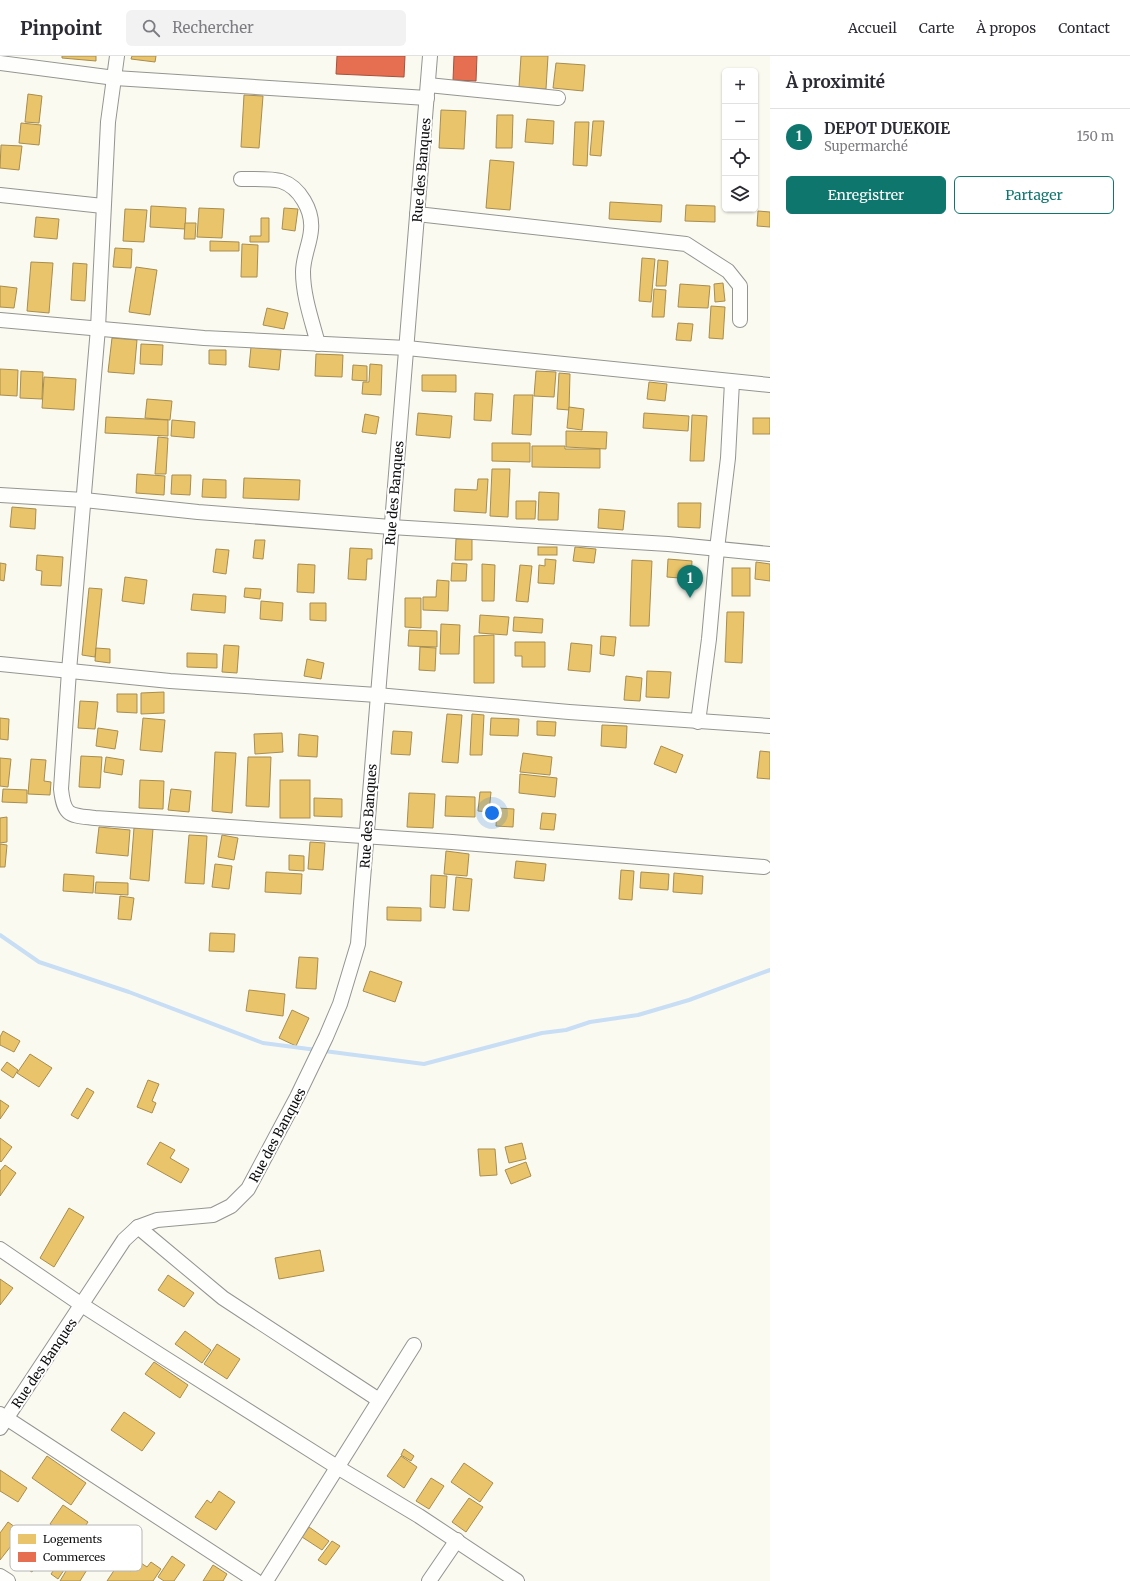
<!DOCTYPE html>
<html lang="fr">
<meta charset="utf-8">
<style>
:root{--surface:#fff;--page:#f2f2f3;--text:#2b2b33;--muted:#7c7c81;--line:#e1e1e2;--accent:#0f766e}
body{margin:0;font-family:Merriweather,serif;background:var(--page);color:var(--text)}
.controls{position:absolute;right:12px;top:12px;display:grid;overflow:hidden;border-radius:6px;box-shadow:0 1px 3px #0004}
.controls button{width:36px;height:36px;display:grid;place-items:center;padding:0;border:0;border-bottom:1px solid var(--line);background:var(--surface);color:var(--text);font:20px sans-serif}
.you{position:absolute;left:492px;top:757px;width:14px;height:14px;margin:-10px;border:3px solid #fff;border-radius:50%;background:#1a73e8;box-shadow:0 0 0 6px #1a73e833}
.badge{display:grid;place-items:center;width:26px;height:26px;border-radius:50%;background:var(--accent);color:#fff;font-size:13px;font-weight:700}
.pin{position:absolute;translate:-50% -33px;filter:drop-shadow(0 1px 2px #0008)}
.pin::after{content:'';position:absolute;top:21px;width:14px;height:12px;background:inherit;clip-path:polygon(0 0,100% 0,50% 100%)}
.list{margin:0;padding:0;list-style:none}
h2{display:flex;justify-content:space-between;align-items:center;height:52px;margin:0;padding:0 16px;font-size:17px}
h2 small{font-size:13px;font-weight:400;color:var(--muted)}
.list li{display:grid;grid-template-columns:26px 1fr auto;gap:12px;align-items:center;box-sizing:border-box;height:56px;padding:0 16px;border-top:1px solid var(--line)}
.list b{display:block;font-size:15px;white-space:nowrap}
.list p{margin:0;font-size:13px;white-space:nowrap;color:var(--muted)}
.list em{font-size:13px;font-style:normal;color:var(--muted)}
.actions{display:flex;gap:8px;padding:12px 16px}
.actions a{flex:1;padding:9px 0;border:1px solid var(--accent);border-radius:6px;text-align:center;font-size:14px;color:var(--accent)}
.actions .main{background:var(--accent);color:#fff}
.icon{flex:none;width:22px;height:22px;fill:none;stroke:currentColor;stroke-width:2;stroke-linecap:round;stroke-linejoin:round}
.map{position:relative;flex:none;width:770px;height:1525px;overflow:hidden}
header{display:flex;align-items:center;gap:24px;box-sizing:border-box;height:56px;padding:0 20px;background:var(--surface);border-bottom:1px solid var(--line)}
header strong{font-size:19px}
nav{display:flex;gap:22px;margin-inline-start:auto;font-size:14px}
.search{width:280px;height:36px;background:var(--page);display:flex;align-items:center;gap:10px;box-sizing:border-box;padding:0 14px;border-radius:6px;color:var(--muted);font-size:15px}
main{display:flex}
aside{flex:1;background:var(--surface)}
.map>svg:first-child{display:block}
</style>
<header>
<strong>Pinpoint</strong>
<div class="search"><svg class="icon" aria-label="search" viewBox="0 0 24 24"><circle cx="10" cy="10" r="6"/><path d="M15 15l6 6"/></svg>Rechercher</div>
<nav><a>Accueil</a><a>Carte</a><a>À propos</a><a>Contact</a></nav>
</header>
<main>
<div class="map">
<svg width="770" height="1525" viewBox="0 0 770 1525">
<rect width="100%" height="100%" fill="#fbfaf1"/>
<g fill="#e9c46a" stroke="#a78d4e">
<polygon points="62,0 96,0 96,5 62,2"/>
<polygon points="132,0 156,0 155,6 131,3"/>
<polygon points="521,0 548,0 546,33 519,31"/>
<polygon points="556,7 585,9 583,35 553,32"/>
<polygon points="28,38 42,40 39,67 25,66"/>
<polygon points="244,39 263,40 259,92 241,91"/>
<polygon points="441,54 466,55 464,93 439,92"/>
<polygon points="497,59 513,59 512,92 496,92"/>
<polygon points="527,63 554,65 553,88 525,86"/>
<polygon points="593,65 604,65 601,100 590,99"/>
<polygon points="575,66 589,66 587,110 573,109"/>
<polygon points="21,67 41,69 39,89 19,87"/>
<polygon points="1,89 22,90 19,114 0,112"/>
<polygon points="490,104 514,106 510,154 486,152"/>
<polygon points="610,146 662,149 661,166 609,163"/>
<polygon points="686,149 715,150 715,166 685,165"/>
<polygon points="151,150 186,152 185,173 150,171"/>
<polygon points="199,152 224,153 222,182 197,181"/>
<polygon points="284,152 298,153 295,175 282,173"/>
<polygon points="125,153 147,154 144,186 123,185"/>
<polygon points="758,155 770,156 770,171 757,170"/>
<polygon points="36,161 59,163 57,183 34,181"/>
<polygon points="261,162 269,162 269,186 250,186 250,180 261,180"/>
<polygon points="185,167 196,167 195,183 184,183"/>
<polygon points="210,185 239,186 239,195 210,195"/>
<polygon points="242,188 258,189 257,221 241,221"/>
<polygon points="115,192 132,193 131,212 113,211"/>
<polygon points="642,202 655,203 651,246 639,245"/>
<polygon points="658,204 668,205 666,230 656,230"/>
<polygon points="31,206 53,207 49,257 27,255"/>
<polygon points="73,207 87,208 85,245 71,244"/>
<polygon points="136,211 157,214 150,259 129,256"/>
<polygon points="723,227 725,245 715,246 714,228"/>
<polygon points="680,228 710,230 708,252 678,251"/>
<polygon points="0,230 17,232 14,252 0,251"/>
<polygon points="654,233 666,234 664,261 652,261"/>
<polygon points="711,250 725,251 723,283 709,282"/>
<polygon points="267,252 288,257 284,273 263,269"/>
<polygon points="678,267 693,268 691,285 676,284"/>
<polygon points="112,282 137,284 134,318 108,316"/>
<polygon points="141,288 163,289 162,309 140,308"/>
<polygon points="251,291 281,294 279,314 249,311"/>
<polygon points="209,294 226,294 226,309 209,308"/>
<polygon points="316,298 343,299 342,321 315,320"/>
<polygon points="370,308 382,309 381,339 362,338 363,326 369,326"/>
<polygon points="353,309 367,310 367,325 352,324"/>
<polygon points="0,313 18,314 17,340 0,339"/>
<polygon points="21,315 43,316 42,343 20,342"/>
<polygon points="536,315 556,316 554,341 534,340"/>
<polygon points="559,317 570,318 569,354 557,353"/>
<polygon points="422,319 456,319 456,336 422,335"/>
<polygon points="44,321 76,323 74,354 42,352"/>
<polygon points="649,326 667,328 665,345 647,343"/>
<polygon points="475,337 493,338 491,365 474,364"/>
<polygon points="514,339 533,339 531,379 512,378"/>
<polygon points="147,343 172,345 170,364 145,362"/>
<polygon points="569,351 584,353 582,374 567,372"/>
<polygon points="418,357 452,360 450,382 416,379"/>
<polygon points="644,357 689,360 688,375 643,372"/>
<polygon points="365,358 379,361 376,378 362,376"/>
<polygon points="692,359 707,360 704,405 690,405"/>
<polygon points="106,361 168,364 168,380 105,377"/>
<rect x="753" y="362" width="17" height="16"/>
<polygon points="172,364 195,366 194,382 171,380"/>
<polygon points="566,375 607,376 606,393 566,391"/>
<polygon points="158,381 168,382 166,418 155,418"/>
<polygon points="492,387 530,387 530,406 492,405"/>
<polygon points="532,390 565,390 565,393 600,393 600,412 532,411"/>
<polygon points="492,413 510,413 508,461 490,460"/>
<polygon points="137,418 165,420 164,439 136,437"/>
<polygon points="172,419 191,419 190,439 171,438"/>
<polygon points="244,422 300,424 299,444 243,442"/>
<polygon points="203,423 226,424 226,442 202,441"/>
<polygon points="478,423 488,423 486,457 454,455 455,433 477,434"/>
<polygon points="539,436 559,437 558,464 538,464"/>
<polygon points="516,445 536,445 535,463 516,463"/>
<polygon points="678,447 701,447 700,472 678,471"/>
<polygon points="12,451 36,453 35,473 10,471"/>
<polygon points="599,453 625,455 623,474 598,472"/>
<polygon points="456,483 472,483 472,504 455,504"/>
<polygon points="255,484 265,484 263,503 253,502"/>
<rect x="538" y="491" width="19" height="8"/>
<polygon points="575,491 596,493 594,507 573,505"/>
<polygon points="350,492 372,493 372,503 367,503 366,524 348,523"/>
<polygon points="216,493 229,494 226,518 213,516"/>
<polygon points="37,499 63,501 61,530 41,529 42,515 36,514"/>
<polygon points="545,503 556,504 554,528 538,527 539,509 545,510"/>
<polygon points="668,503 692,505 691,523 667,521"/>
<polygon points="632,504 652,505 649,570 630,570"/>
<polygon points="756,506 770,508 770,525 755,523"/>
<polygon points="0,507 6,508 4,525 0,524"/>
<polygon points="452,507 467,508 466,525 451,525"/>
<polygon points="298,508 315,509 314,537 297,536"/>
<polygon points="482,508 495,509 494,545 482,545"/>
<polygon points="520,509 532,510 528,546 516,545"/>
<rect x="732" y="512" width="18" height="28"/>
<polygon points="125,521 147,524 144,548 122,545"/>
<polygon points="437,524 449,525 448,555 423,554 423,541 436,541"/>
<polygon points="89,532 102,533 95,601 82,599"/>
<polygon points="245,532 261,533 260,543 244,541"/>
<polygon points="193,538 226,540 225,557 191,554"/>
<polygon points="405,542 421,542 421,572 405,571"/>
<polygon points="261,545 283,547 282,565 260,563"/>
<polygon points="310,547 326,547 326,565 310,564"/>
<polygon points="727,556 744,556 742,607 725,606"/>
<polygon points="480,559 509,561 507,579 479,577"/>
<polygon points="514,561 543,563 542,577 513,575"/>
<polygon points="441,568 460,569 459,598 440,598"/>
<polygon points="409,574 437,575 437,591 408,590"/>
<polygon points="494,579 494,627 474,627 474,580"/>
<polygon points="601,580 616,581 614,600 600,598"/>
<polygon points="515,586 545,586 545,611 522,611 522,600 515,600"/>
<polygon points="571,587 592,589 590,616 568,614"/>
<polygon points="224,589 239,590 237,617 222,616"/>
<polygon points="420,591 436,592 435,615 419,614"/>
<polygon points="96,592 110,593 110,607 95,605"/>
<polygon points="187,597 217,598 217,612 187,611"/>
<polygon points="307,603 324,607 321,623 304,620"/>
<polygon points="647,615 671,616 669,642 646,641"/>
<polygon points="626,620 642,622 640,645 624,644"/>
<polygon points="164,636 164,657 141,658 141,637"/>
<polygon points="117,638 137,638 137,657 117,656"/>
<polygon points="80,645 98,646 95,673 78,672"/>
<polygon points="447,658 462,659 458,707 442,706"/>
<polygon points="472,658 484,659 482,699 470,699"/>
<polygon points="0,662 9,663 8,684 0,683"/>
<polygon points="143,662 165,664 162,696 140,694"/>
<polygon points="491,662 519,663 518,680 490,679"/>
<polygon points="537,665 556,666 555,680 537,679"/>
<polygon points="602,669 627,670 626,692 601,690"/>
<polygon points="98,672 118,675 115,693 96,690"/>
<polygon points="393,675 412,676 410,699 391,698"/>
<polygon points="282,677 283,696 255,698 254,678"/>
<polygon points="299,678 318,680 317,701 298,700"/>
<polygon points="661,690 683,699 676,717 654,708"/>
<polygon points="760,695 770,696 770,723 757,722"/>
<polygon points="215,696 236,697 232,757 212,755"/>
<polygon points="523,697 552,701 550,719 520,716"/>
<polygon points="81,700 102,701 100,732 79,731"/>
<polygon points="106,701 124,704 122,719 104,716"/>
<polygon points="248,701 271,701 269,751 246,750"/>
<polygon points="0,702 11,703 8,731 0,730"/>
<polygon points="31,703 46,704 44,725 51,726 50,739 28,738"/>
<polygon points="520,718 557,722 555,741 519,737"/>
<polygon points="140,724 164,725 163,753 139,752"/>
<rect x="280" y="724" width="30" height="38"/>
<polygon points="3,733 27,734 27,747 2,746"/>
<polygon points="171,733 191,735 189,756 168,754"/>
<polygon points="480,736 491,736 489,756 478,755"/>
<polygon points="409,737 435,738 433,772 407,771"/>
<polygon points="446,740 475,741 475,761 445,760"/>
<polygon points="314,742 342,743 342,761 314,760"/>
<polygon points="497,752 514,753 513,771 496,770"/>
<polygon points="542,757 556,758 554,774 540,773"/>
<polygon points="7,761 7,786 0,787 0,762"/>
<polygon points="99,771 130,774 128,800 96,797"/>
<polygon points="134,772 153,773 149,825 130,823"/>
<polygon points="189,779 207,780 204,828 185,827"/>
<polygon points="222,779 238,782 234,804 218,801"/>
<polygon points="310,786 325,787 323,814 308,813"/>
<polygon points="0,788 7,789 5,811 0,811"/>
<polygon points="446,795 469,798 467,820 444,818"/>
<polygon points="289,799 304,800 304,815 289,814"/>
<polygon points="516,805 546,808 544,825 514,822"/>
<polygon points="215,808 232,810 229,833 212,831"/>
<polygon points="621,814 634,815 632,844 619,843"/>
<polygon points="266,816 302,818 301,838 265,836"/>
<polygon points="641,816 669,818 668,834 640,832"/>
<polygon points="674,817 703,820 702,838 673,836"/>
<polygon points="64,818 94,820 93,837 63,835"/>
<polygon points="431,819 447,820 445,852 430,851"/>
<polygon points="456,821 472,823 469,855 453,854"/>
<polygon points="96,826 128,827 128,839 95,837"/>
<polygon points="120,840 134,842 131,864 118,863"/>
<polygon points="387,851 421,852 421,865 387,864"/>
<polygon points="210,877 235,878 234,896 209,895"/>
<polygon points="299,901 318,902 316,933 296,932"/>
<polygon points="370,915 402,926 395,946 363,935"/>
<polygon points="249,934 285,938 283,960 246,955"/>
<polygon points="292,954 309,962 296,990 279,982"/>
<polygon points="3,975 20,985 14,996 0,989 0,981"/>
<polygon points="30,998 52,1012 39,1031 17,1017"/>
<polygon points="7,1006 18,1014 13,1022 1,1014"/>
<polygon points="148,1024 159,1028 152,1045 156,1047 152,1057 137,1051"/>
<polygon points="87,1032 94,1036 78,1063 71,1059"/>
<polygon points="0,1044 9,1050 0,1063"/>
<polygon points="0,1082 12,1091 1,1106 0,1105"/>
<polygon points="160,1086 175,1094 170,1102 189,1113 181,1127 147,1108"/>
<polygon points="522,1087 526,1103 509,1107 505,1091"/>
<polygon points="478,1093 495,1093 497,1119 480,1120"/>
<polygon points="526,1106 531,1120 511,1128 505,1114"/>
<polygon points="5,1109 16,1117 0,1140 0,1115"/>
<polygon points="69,1152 84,1161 54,1211 40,1202"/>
<polygon points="320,1194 324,1215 279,1223 275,1202"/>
<polygon points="168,1219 194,1237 184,1251 158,1234"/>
<polygon points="0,1223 13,1232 0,1249"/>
<polygon points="185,1275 211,1294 202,1307 175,1288"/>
<polygon points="217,1288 240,1303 227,1323 204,1308"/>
<polygon points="154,1306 188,1329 180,1342 145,1318"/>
<polygon points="124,1356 155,1377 142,1395 111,1374"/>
<polygon points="404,1393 414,1400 411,1405 401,1399"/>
<polygon points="47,1400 86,1427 71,1449 32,1422"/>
<polygon points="401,1400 417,1411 404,1432 387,1420"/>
<polygon points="464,1407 493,1427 480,1446 451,1426"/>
<polygon points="0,1414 27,1432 18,1446 0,1435"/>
<polygon points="431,1422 444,1430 429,1453 416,1445"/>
<polygon points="219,1435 235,1446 216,1474 195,1461 207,1444 211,1447"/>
<polygon points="469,1442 483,1451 466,1476 452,1466"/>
<polygon points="63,1449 88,1466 75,1485 50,1468"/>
<polygon points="8,1466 22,1476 0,1504 0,1477"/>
<polygon points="309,1471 329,1485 322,1494 302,1481"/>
<polygon points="332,1485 340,1490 326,1509 318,1504"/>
<polygon points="33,1495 42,1501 32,1516 22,1510"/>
<polygon points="78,1495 93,1504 80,1525 60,1525"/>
<polygon points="65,1498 72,1502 58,1523 51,1518"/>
<polygon points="172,1500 185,1509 174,1525 164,1525 158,1521"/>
<polygon points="138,1505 147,1511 151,1506 161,1513 153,1525 107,1525 119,1507 131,1515"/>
<polygon points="213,1509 227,1518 223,1525 203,1525"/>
</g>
<g fill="#e76f51" stroke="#a6523d">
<polygon points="337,0 405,0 404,21 336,18"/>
<polygon points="454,0 477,0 476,25 453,24"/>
</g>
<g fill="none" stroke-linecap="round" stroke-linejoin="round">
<polyline stroke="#c8def5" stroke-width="4" points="0,879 39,906 129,936 263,987 424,1008 542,977 566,974 590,966 638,959 689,944 770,914"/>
<g stroke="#949490" stroke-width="16">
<g id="minor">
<path d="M117,0L108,66L98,272L69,615L61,733C64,761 70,759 95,762L452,786L764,811"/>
<polyline points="0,7 115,22 427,42"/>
<polyline points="428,29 558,42"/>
<path d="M241,123C252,123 272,122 281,125C300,131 313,155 311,174C310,188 303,201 303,216C303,240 312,265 318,288"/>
<polyline points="0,139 103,150"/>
<polyline points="417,158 686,188 728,215 740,230 740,264"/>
<polyline points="0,264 204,282 407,292 770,329"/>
<polyline points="0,439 84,444 198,456 391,471 668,488 770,498"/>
<polyline points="0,608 170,625 377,639 569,656 770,670"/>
<polyline points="698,666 709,583 717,493 728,402 732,326"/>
<polyline points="138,1171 223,1242 379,1344"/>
<polyline points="0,1193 82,1249 160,1299 337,1411 419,1460 517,1525"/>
<polyline points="0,1358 256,1525"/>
<polyline points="0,1372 124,1184 138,1171 157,1164 213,1159 231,1150 248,1133 297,1041 326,981 340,948 358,888 361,848 430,0"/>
<polyline points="0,1520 8,1525"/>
<polyline points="266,1525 414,1289"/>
<polyline points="429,1525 457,1484"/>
</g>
</g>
<use href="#minor" stroke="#fefefd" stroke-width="14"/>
</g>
<g text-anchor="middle" stroke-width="4" stroke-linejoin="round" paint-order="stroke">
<g font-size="13" fill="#0d0d0d" stroke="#fff">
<text transform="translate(421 114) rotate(-85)" y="5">Rue des Banques</text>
<text transform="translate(394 437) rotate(-85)" y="5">Rue des Banques</text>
<text transform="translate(368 760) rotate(-86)" y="5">Rue des Banques</text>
<text transform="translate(277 1079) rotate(-62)" y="5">Rue des Banques</text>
<text transform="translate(44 1307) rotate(-56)" y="5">Rue des Banques</text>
</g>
</g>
<rect x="10" y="1469" width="132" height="46" rx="6" fill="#fff" stroke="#b6b6b6" stroke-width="1"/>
<rect x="18" y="1478" width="18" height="10" fill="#e9c46a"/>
<rect x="18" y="1496" width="18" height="10" fill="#e76f51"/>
<g font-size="11" fill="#0d0d0d">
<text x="43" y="1487">Logements</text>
<text x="43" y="1505">Commerces</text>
</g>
</svg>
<div class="controls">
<button>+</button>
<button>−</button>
<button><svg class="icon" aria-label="locate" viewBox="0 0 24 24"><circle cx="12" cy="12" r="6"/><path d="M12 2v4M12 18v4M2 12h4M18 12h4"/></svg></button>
<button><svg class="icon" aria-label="layers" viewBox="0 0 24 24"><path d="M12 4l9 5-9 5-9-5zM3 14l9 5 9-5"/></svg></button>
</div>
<div class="you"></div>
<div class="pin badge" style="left:690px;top:542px">1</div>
</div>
<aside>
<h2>À proximité<small></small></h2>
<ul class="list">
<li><span class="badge">1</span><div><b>DEPOT DUEKOIE</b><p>Supermarché</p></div><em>150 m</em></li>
</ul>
<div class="actions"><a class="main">Enregistrer</a><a>Partager</a></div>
</aside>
</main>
